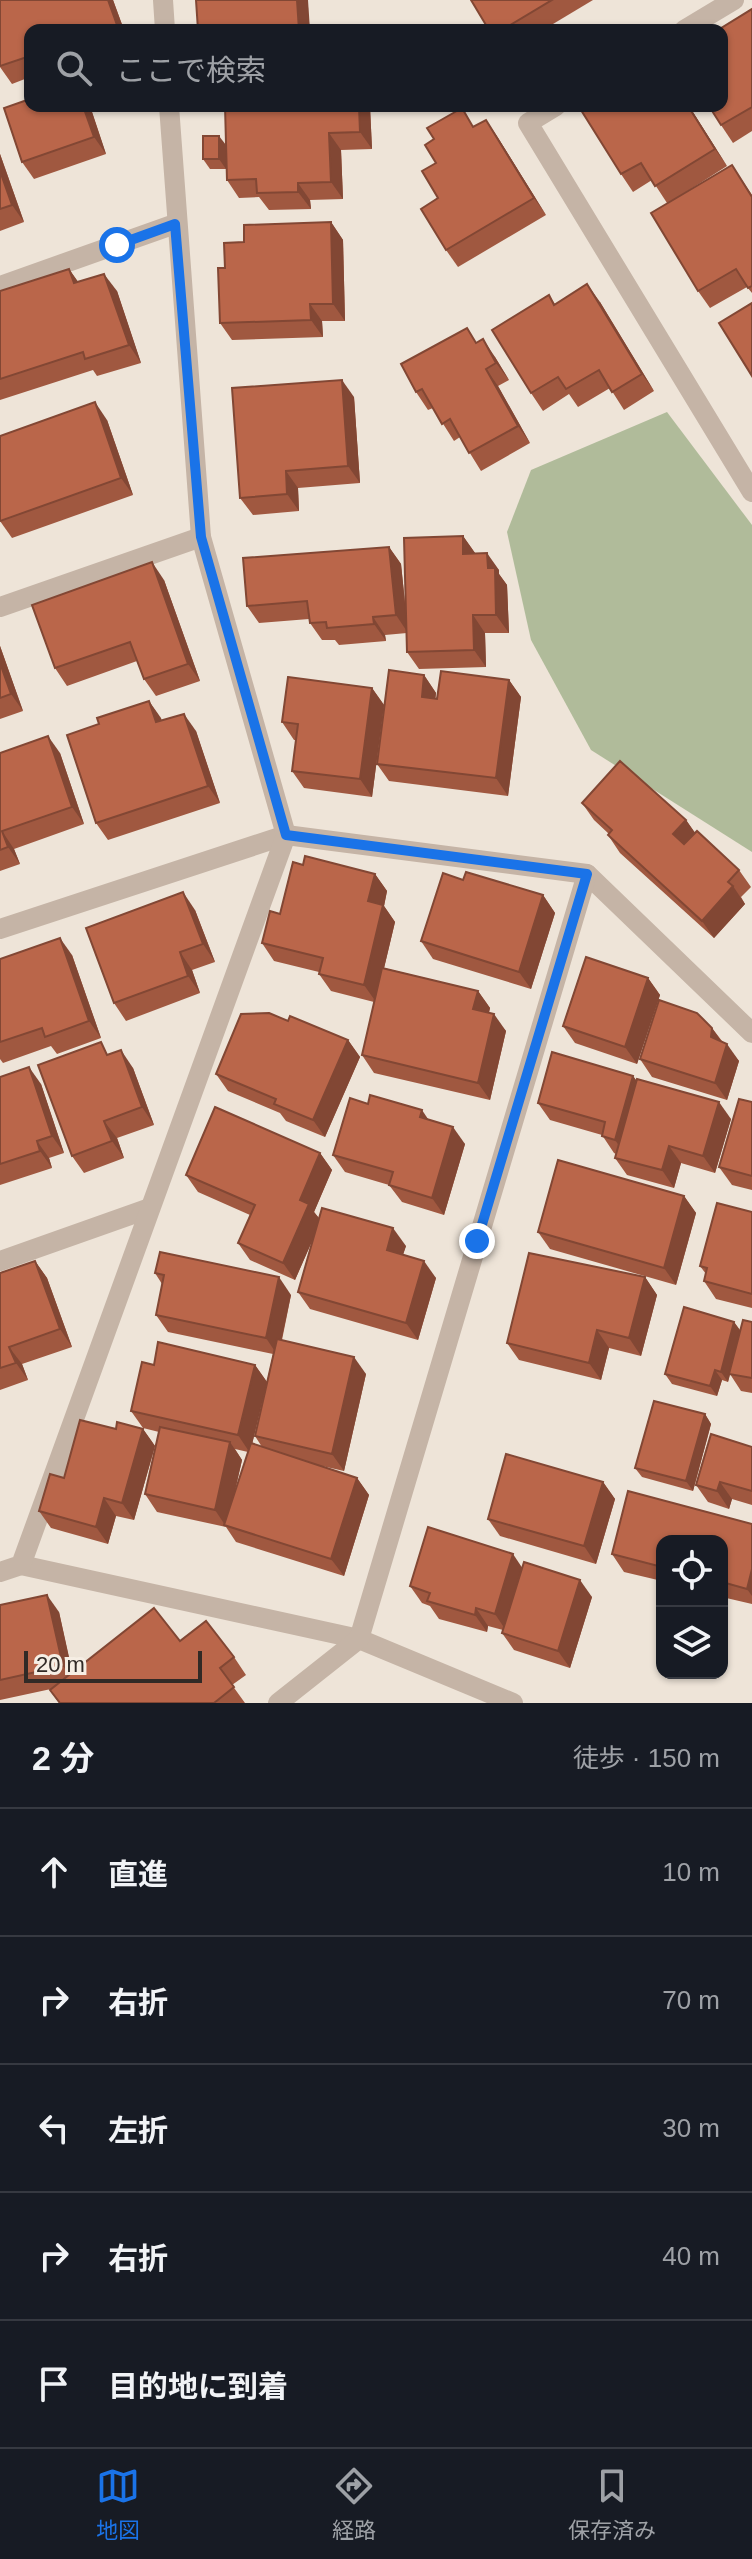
<!DOCTYPE html>
<html lang="ja">
<meta charset="utf-8">
<style>
:root{--surface:#171b24;--page:#20242c;--text:#f1f3f6;--muted:#9ea1a6;--line:#363941;--accent:#1a73e8}
body{margin:0;font-family:Helvetica,"Noto Sans JP",sans-serif;background:var(--page);color:var(--text)}
.controls{position:absolute;right:24px;bottom:24px;display:grid;overflow:hidden;border-radius:16px;box-shadow:0 2px 6px #0004}
.controls button{width:72px;height:72px;display:grid;place-items:center;padding:0;border:0;border-bottom:2px solid var(--line);background:var(--surface);color:var(--text);font:40px sans-serif}
.scale{position:absolute;left:24px;bottom:20px;width:178px;box-sizing:border-box;padding-left:8px;border:4px solid #312a26;border-top:0;font-size:22px;line-height:28px;white-space:nowrap;color:#312a26;-webkit-text-stroke:6px #f6eee4;paint-order:stroke}
.stop{position:absolute;width:24px;height:24px;margin:-18px;border:6px solid #1a73e8;border-radius:50%;background:#fff}
.stop.end{background:#1a73e8;border-color:#fff;box-shadow:0 2px 8px #0008}
.list{margin:0;padding:0;list-style:none}
h2{display:flex;justify-content:space-between;align-items:center;height:104px;margin:0;padding:0 32px;font-size:34px}
h2 small{font-size:26px;font-weight:400;color:var(--muted)}
.list li{display:grid;grid-template-columns:52px 1fr auto;gap:24px;align-items:center;box-sizing:border-box;height:128px;padding:0 32px;border-top:2px solid var(--line)}
.list b{display:block;font-size:30px;white-space:nowrap}
.list em{font-size:26px;font-style:normal;color:var(--muted)}
.icon{flex:none;width:44px;height:44px;fill:none;stroke:currentColor;stroke-width:2;stroke-linecap:round;stroke-linejoin:round}
.map{position:relative;flex:none;width:752px;height:1703px;overflow:hidden}
.search{position:absolute;background:var(--surface);box-shadow:0 2px 6px #0004;left:24px;right:24px;top:24px;height:88px;display:flex;align-items:center;gap:20px;box-sizing:border-box;padding:0 28px;border-radius:16px;color:var(--muted);font-size:30px}
.sheet{height:744px;background:var(--surface)}
nav{display:flex;justify-content:space-around;align-items:center;box-sizing:border-box;height:112px;border-top:2px solid var(--line);background:var(--surface);font-size:22px;color:var(--muted)}
nav a{display:grid;justify-items:center;gap:4px}
nav .on{color:var(--accent)}
.map>svg:first-child{display:block}
</style>
<div class="map">
<svg width="752" height="1703" viewBox="0 0 752 1703">
<rect width="100%" height="100%" fill="#eee4d8"/>
<polygon fill="#b0bb9a" points="667,412 752,525 752,852 591,750 531,640 507,532 531,470"/>
<g fill="none" stroke-linecap="round" stroke-linejoin="round">
<g stroke="#c5b4a6" stroke-width="20">
<polyline points="684,30 734,0"/>
<polyline points="556,106 528,123 752,492"/>
<polyline points="0,286 175,224"/>
<polyline points="0,607 201,537"/>
<polyline points="0,929 286,835 587,874 752,1033"/>
<polyline points="0,1261 150,1208"/>
<polyline points="21,1565 359,1639 513,1703"/>
<polyline points="278,1703 359,1639 587,874"/>
</g>
<g stroke="#c5b4a6" stroke-width="20">
<polyline points="163,0 165,30"/>
<polyline points="0,1572 21,1565 286,835 201,537 169,106"/>
</g>
</g>
<g fill="#a05840" fill-rule="evenodd">
<polygon points="0,0 113,0 124,30 30,30 30,77 12,84 0,67"/>
<polygon points="471,0 593,0 543,30 489,30"/>
<polygon points="752,9 752,131 733,143 721,125"/>
<polygon points="30,106 90,106 106,154 34,179 22,162"/>
<polygon points="689,106 727,166 675,199 732,165 752,195 752,293 747,287 710,308 698,291 667,203 652,180 633,192 621,174"/>
<polygon points="370,107 372,149 341,150 343,199 310,200 311,209 269,210 259,197 239,198 227,180"/>
<polygon points="486,120 498,138 546,215 458,267 446,250 438,198 475,126"/>
<polygon points="226,145 226,169 210,169 203,159"/>
<polygon points="0,154 24,222 0,231"/>
<polygon points="331,222 343,240 345,321 322,321 323,337 232,340 220,323 244,242"/>
<polygon points="69,269 78,282 117,291 141,363 97,376 93,370 0,400 0,291"/>
<polygon points="549,295 555,304 600,302 654,391 624,410 610,388 578,407 569,394 543,411 531,393"/>
<polygon points="477,342 495,357 509,380 498,386 530,443 481,471 460,437 454,441 433,408 428,410 416,392"/>
<polygon points="354,397 360,483 298,488 299,511 253,515 240,498"/>
<polygon points="107,420 133,495 12,538 0,521"/>
<polygon points="463,536 475,553 499,570 499,574 507,585 509,633 485,633 486,667 419,669 407,652 407,633 385,635 386,641 339,645 335,640 322,640 310,623 309,619 259,623 247,606 389,547 401,564 406,612"/>
<polygon points="164,580 200,681 156,696 144,679 137,661 67,686 55,668"/>
<polygon points="0,646 23,711 0,719"/>
<polygon points="424,675 436,693 435,699 509,680 521,697 508,796 389,781 377,764"/>
<polygon points="372,688 384,705 372,797 304,788 292,771 296,740 294,740 282,722"/>
<polygon points="149,701 162,721 196,731 220,803 108,840 96,823 99,724"/>
<polygon points="0,753 60,753 84,824 14,849 20,864 0,871"/>
<polygon points="582,803 686,820 695,833 739,870 751,887 741,897 745,904 714,938 620,853 608,835 609,834 594,820"/>
<polygon points="303,865 375,874 387,891 384,906 395,922 384,968 478,991 490,1008 489,1013 506,1031 490,1100 374,1073 362,1055 374,1002 331,991 319,974 319,972 274,961 262,943 280,914"/>
<polygon points="463,880 543,895 555,913 531,989 433,959 421,941"/>
<polygon points="195,910 215,962 192,970 200,993 126,1021 114,1003"/>
<polygon points="72,955 101,1038 57,1054 51,1046 3,1063 0,1059 0,959"/>
<polygon points="648,978 660,995 637,1064 575,1043 563,1026"/>
<polygon points="288,1021 348,1040 360,1057 325,1137 286,1121 280,1113 228,1091 216,1074"/>
<polygon points="712,1028 722,1041 739,1061 727,1100 652,1077 640,1059"/>
<polygon points="110,1054 133,1068 154,1125 117,1138 124,1158 84,1173 72,1156"/>
<polygon points="633,1076 636,1080 731,1119 715,1173 681,1163 674,1188 627,1175 615,1158 616,1154 614,1153 602,1135 550,1120 538,1103"/>
<polygon points="0,1077 41,1084 64,1153 49,1158 52,1168 0,1185"/>
<polygon points="752,1102 752,1190 732,1185 719,1167"/>
<polygon points="368,1104 428,1120 465,1144 444,1215 402,1202 389,1185 345,1172 333,1155"/>
<polygon points="320,1153 332,1170 314,1212 319,1218 406,1246 403,1254 436,1278 418,1340 310,1309 298,1292 312,1241 295,1280 250,1260 238,1243 250,1215 198,1192 186,1175"/>
<polygon points="684,1196 696,1213 676,1285 550,1249 538,1232"/>
<polygon points="752,1212 752,1308 716,1299 704,1281 706,1274 700,1266"/>
<polygon points="35,1261 47,1278 72,1347 22,1364 28,1380 0,1390 0,1273"/>
<path d="M155,1273L291,1295L282,1340L366,1374L344,1471L322,1466L357,1478L369,1495L344,1576L236,1542L226,1527L157,1512L145,1494L159,1432L143,1428L131,1411L154,1365H255L267,1382L252,1444L262,1447L255,1436L273,1354L168,1332L156,1315L162,1284ZM235,1449L248,1452L234,1495L242,1460Z"/>
<polygon points="645,1277 657,1295 641,1356 609,1348 601,1380 519,1360 507,1343"/>
<polygon points="734,1322 740,1330 752,1322 752,1393 741,1391 730,1374 728,1382 722,1380 717,1396 672,1384 665,1374"/>
<polygon points="705,1414 711,1424 693,1491 642,1477 635,1468"/>
<polygon points="116,1429 143,1429 155,1446 134,1520 116,1516 108,1544 51,1528 39,1511 64,1478"/>
<polygon points="752,1447 752,1505 732,1499 729,1509 708,1502 696,1485"/>
<polygon points="603,1482 615,1499 596,1564 500,1536 488,1519"/>
<polygon points="628,1491 752,1524 752,1604 722,1597 722,1541 662,1541 662,1581 624,1572 612,1554"/>
<polygon points="522,1567 592,1597 570,1668 514,1650 502,1633 503,1630 488,1626 487,1632 439,1619 430,1606 422,1603 410,1586"/>
<polygon points="0,1605 59,1612 72,1672 180,1641 234,1657 246,1675 232,1685 245,1703 59,1703 50,1690 51,1689 0,1700"/>
</g>
<g fill="#824734">
<polygon points="108,0 113,0 124,30 120,30 117,25"/>
<polygon points="297,0 308,0 310,30 299,30"/>
<polygon points="83,106 90,106 106,154 94,137"/>
<polygon points="359,106 369,106 370,107 372,149 360,132"/>
<polygon points="688,106 689,106 727,166 715,149"/>
<polygon points="486,120 498,138 546,215 534,198"/>
<polygon points="329,133 341,150 343,199 331,182"/>
<polygon points="219,136 226,145 226,169 219,159"/>
<polygon points="0,154 24,222 12,205 0,171"/>
<polygon points="298,183 310,200 311,209 298,192"/>
<polygon points="331,222 343,240 345,321 333,304"/>
<polygon points="69,269 81,286 74,283"/>
<polygon points="104,274 117,291 141,363 129,345"/>
<polygon points="587,284 600,302 654,391 642,374"/>
<polygon points="310,304 322,321 323,337 311,320"/>
<polygon points="483,339 495,357 509,380 496,363"/>
<polygon points="486,369 498,386 530,443 518,426"/>
<polygon points="342,380 354,397 360,483 348,466"/>
<polygon points="95,402 107,420 133,495 121,478"/>
<polygon points="286,471 298,488 299,511 287,494"/>
<polygon points="463,536 475,553 463,554"/>
<polygon points="389,547 401,564 408,633 396,615"/>
<polygon points="487,553 499,570 499,574 507,585 509,633 496,615 488,568"/>
<polygon points="152,562 164,580 200,681 188,664"/>
<polygon points="473,615 485,633 486,667 474,650"/>
<polygon points="373,617 385,635 386,641 374,624"/>
<polygon points="0,646 23,711 11,694 0,663"/>
<polygon points="424,675 436,693 434,714 422,697"/>
<polygon points="509,680 521,697 508,796 496,778"/>
<polygon points="372,688 384,705 372,797 360,779"/>
<polygon points="149,701 161,718 168,740 156,722"/>
<polygon points="184,714 196,731 220,803 208,786"/>
<polygon points="48,736 60,753 84,824 72,807"/>
<polygon points="686,820 698,837 685,852 673,834"/>
<polygon points="2,831 14,849 20,864 8,847"/>
<polygon points="375,874 387,891 384,906 395,922 376,1002 364,985 368,901"/>
<polygon points="733,886 745,904 714,938 702,921"/>
<polygon points="183,892 195,910 215,962 203,944"/>
<polygon points="543,895 555,913 531,989 519,972"/>
<polygon points="60,938 72,955 101,1038 89,1021"/>
<polygon points="180,952 192,970 200,993 188,976"/>
<polygon points="648,978 660,995 637,1064 625,1047"/>
<polygon points="478,991 490,1008 485,1026 473,1009"/>
<polygon points="494,1014 506,1031 490,1100 478,1083"/>
<polygon points="712,1028 724,1045 711,1037"/>
<polygon points="348,1040 360,1057 325,1137 313,1120"/>
<polygon points="727,1044 739,1061 727,1100 715,1083"/>
<polygon points="121,1050 133,1068 154,1125 142,1107"/>
<polygon points="29,1067 41,1084 64,1153 52,1136"/>
<polygon points="633,1076 645,1093 627,1157 615,1140"/>
<polygon points="719,1102 731,1119 715,1173 703,1156"/>
<polygon points="422,1110 434,1128 420,1117"/>
<polygon points="104,1121 117,1138 124,1158 112,1141"/>
<polygon points="453,1127 465,1144 444,1215 432,1198"/>
<polygon points="37,1141 49,1158 52,1168 40,1151"/>
<polygon points="669,1146 681,1163 674,1188 662,1170"/>
<polygon points="320,1153 332,1170 314,1212 321,1221 295,1280 283,1263 300,1200"/>
<polygon points="684,1196 696,1213 676,1285 664,1268"/>
<polygon points="393,1228 406,1246 399,1267 387,1250"/>
<polygon points="35,1261 47,1278 72,1347 60,1329"/>
<polygon points="424,1261 436,1278 418,1340 406,1323"/>
<polygon points="279,1277 291,1295 278,1356 266,1338"/>
<polygon points="645,1277 657,1295 641,1356 629,1338"/>
<polygon points="734,1322 741,1332 728,1382 721,1372"/>
<polygon points="597,1330 609,1348 601,1380 589,1363"/>
<polygon points="9,1347 22,1364 28,1380 16,1363"/>
<polygon points="354,1357 366,1374 344,1471 332,1454"/>
<polygon points="255,1365 267,1382 250,1453 238,1435"/>
<polygon points="715,1370 722,1380 717,1396 710,1386"/>
<polygon points="705,1414 711,1424 693,1491 686,1481"/>
<polygon points="143,1429 155,1446 134,1520 122,1503"/>
<polygon points="230,1442 242,1460 227,1526 225,1525 215,1510"/>
<polygon points="357,1478 369,1495 344,1576 331,1559"/>
<polygon points="603,1482 615,1499 596,1564 584,1546"/>
<polygon points="720,1482 732,1499 729,1509 717,1491"/>
<polygon points="104,1498 116,1516 108,1544 96,1527"/>
<polygon points="513,1554 525,1572 507,1632 495,1614"/>
<polygon points="752,1569 752,1596 747,1589"/>
<polygon points="580,1580 592,1597 570,1668 558,1651"/>
<polygon points="47,1595 59,1612 75,1684 63,1666"/>
<polygon points="476,1608 488,1626 487,1632 475,1615"/>
</g>
<g fill="#ba664a" stroke="#824734" stroke-width="2">
<polygon points="0,0 108,0 117,25 103,30 30,30 30,56 0,66"/>
<polygon points="196,0 297,0 299,30 198,30"/>
<polygon points="471,0 552,0 502,30 489,30"/>
<polygon points="752,9 752,107 721,125 709,106 722,106 722,30 718,30"/>
<polygon points="30,99 30,106 83,106 94,137 22,162 4,108"/>
<polygon points="225,106 359,106 360,132 329,133 331,182 298,183 298,192 257,193 256,179 227,180"/>
<polygon points="587,106 688,106 715,149 655,186 641,163 621,174 581,110"/>
<polygon points="462,108 473,127 486,120 534,198 446,250 421,209 438,198 422,171 436,163 425,145 434,139 427,128"/>
<rect x="203" y="136" width="16" height="23"/>
<polygon points="732,165 752,197 752,286 748,288 736,269 698,291 651,213"/>
<polygon points="0,171 12,205 0,209"/>
<polygon points="331,222 333,304 310,304 311,320 220,323 218,268 225,268 224,243 244,242 244,225"/>
<polygon points="69,269 74,283 104,274 129,345 85,359 83,352 0,379 0,291"/>
<polygon points="587,284 642,374 612,392 599,370 566,389 558,377 531,393 492,330 549,295 554,305"/>
<polygon points="752,303 752,376 719,323"/>
<polygon points="467,328 476,343 483,339 496,363 486,369 518,426 469,453 450,419 442,424 422,389 416,392 401,364"/>
<polygon points="342,380 348,466 286,471 287,494 240,498 232,388"/>
<polygon points="95,402 121,478 0,521 0,436"/>
<polygon points="463,536 463,554 487,553 488,568 495,568 496,615 473,615 474,650 407,652 404,538"/>
<polygon points="389,547 396,615 373,617 374,624 327,628 326,622 310,623 307,601 247,606 243,558"/>
<polygon points="152,562 188,664 144,679 130,642 55,668 32,605"/>
<polygon points="0,663 11,694 0,698"/>
<polygon points="389,670 424,675 422,697 437,699 441,671 509,680 496,778 377,764"/>
<polygon points="288,677 372,688 360,779 292,771 298,724 282,722"/>
<polygon points="149,701 156,722 184,714 208,786 96,823 67,735 99,724 97,718"/>
<polygon points="48,736 72,807 2,831 8,847 0,850 0,753"/>
<polygon points="620,761 686,820 673,834 684,844 697,831 739,870 728,882 733,886 702,921 608,835 612,830 582,803"/>
<polygon points="305,856 375,874 368,901 383,905 364,985 319,974 323,958 262,943 270,911 280,914 293,862 303,865"/>
<polygon points="466,872 543,895 519,972 421,941 443,873 463,880"/>
<polygon points="183,892 203,944 180,952 188,976 114,1003 86,928"/>
<polygon points="60,938 89,1021 45,1037 42,1028 0,1042 0,959"/>
<polygon points="586,957 648,978 625,1047 563,1026"/>
<polygon points="382,968 478,991 473,1009 494,1014 478,1083 362,1055"/>
<polygon points="659,1000 697,1013 712,1028 711,1037 727,1044 715,1083 640,1059"/>
<polygon points="269,1013 288,1021 290,1016 348,1040 313,1120 274,1104 276,1099 216,1074 241,1014"/>
<polygon points="101,1042 107,1055 121,1050 142,1107 104,1121 112,1141 72,1156 38,1065"/>
<polygon points="552,1052 633,1076 615,1140 602,1136 605,1122 538,1103"/>
<polygon points="29,1067 52,1136 37,1141 40,1151 0,1164 0,1077"/>
<polygon points="637,1079 719,1102 703,1156 669,1146 662,1170 615,1158"/>
<polygon points="370,1095 422,1110 420,1117 453,1127 432,1198 389,1185 393,1172 333,1155 350,1098 368,1104"/>
<polygon points="739,1099 752,1102 752,1176 719,1167"/>
<polygon points="215,1107 320,1153 300,1200 309,1204 283,1263 238,1243 255,1205 186,1175"/>
<polygon points="558,1160 684,1196 664,1268 538,1232"/>
<polygon points="717,1203 752,1212 752,1294 704,1281 707,1268 700,1266"/>
<polygon points="322,1208 393,1228 387,1250 424,1261 406,1323 298,1292"/>
<polygon points="160,1252 279,1277 266,1338 156,1315 164,1275 155,1273"/>
<polygon points="529,1253 645,1277 629,1338 597,1330 589,1363 507,1343"/>
<polygon points="35,1261 60,1329 9,1347 16,1363 0,1368 0,1273"/>
<polygon points="684,1307 734,1322 721,1372 715,1370 710,1386 665,1374"/>
<polygon points="743,1320 752,1322 752,1378 729,1374"/>
<polygon points="277,1339 354,1357 332,1454 255,1436"/>
<polygon points="158,1342 255,1365 238,1435 131,1411 142,1362 154,1365"/>
<polygon points="654,1401 705,1414 686,1481 635,1468"/>
<polygon points="80,1420 116,1429 117,1422 143,1429 122,1503 104,1498 96,1527 39,1511 50,1474 64,1478"/>
<polygon points="160,1427 230,1442 215,1510 145,1494"/>
<polygon points="711,1434 752,1447 752,1491 720,1482 717,1491 696,1485"/>
<polygon points="251,1443 357,1478 331,1559 224,1525"/>
<polygon points="506,1454 603,1482 584,1546 488,1519"/>
<polygon points="628,1491 752,1524 752,1569 747,1589 722,1582 722,1541 662,1541 662,1567 612,1554"/>
<polygon points="428,1527 513,1554 495,1614 476,1608 475,1615 427,1601 430,1593 410,1586"/>
<polygon points="524,1562 580,1580 558,1651 502,1633"/>
<polygon points="47,1595 63,1666 0,1680 0,1605"/>
<polygon points="154,1608 180,1641 206,1621 234,1657 220,1668 234,1687 214,1703 60,1703 50,1690"/>
</g>
<g fill="none" stroke-linecap="round" stroke-linejoin="round">
<polyline stroke="#1a73e8" stroke-width="10" points="117,245 175,224 201,537 286,835 587,874 477,1241"/>
</g>
</svg>
<div class="controls">
<button><svg class="icon" aria-label="locate" viewBox="0 0 24 24"><circle cx="12" cy="12" r="6"/><path d="M12 2v4M12 18v4M2 12h4M18 12h4"/></svg></button>
<button><svg class="icon" aria-label="layers" viewBox="0 0 24 24"><path d="M12 4l9 5-9 5-9-5zM3 14l9 5 9-5"/></svg></button>
</div>
<div class="scale">20 m</div>
<div class="stop" style="left:117px;top:245px"></div>
<div class="stop end" style="left:477px;top:1241px"></div>
<div class="search"><svg class="icon" aria-label="search" viewBox="0 0 24 24"><circle cx="10" cy="10" r="6"/><path d="M15 15l6 6"/></svg>ここで検索</div>
</div>
<section class="sheet">
<h2>2 分<small>徒歩 · 150 m</small></h2>
<ul class="list">
<li><svg class="icon" aria-label="ahead" viewBox="0 0 24 24"><path d="M12 20V5M6 11l6-6 6 6"/></svg><div><b>直進</b></div><em>10 m</em></li>
<li><svg class="icon" aria-label="right" viewBox="0 0 24 24"><path d="M7 20v-9h11M14 6l5 5-5 5"/></svg><div><b>右折</b></div><em>70 m</em></li>
<li><svg class="icon" aria-label="left" viewBox="0 0 24 24"><path d="M17 20v-9H6M10 6l-5 5 5 5"/></svg><div><b>左折</b></div><em>30 m</em></li>
<li><svg class="icon" aria-label="right" viewBox="0 0 24 24"><path d="M7 20v-9h11M14 6l5 5-5 5"/></svg><div><b>右折</b></div><em>40 m</em></li>
<li><svg class="icon" aria-label="arrive" viewBox="0 0 24 24"><path d="M6 21V4h12l-3 4 3 4H6"/></svg><div><b>目的地に到着</b></div></li>
</ul>
</section>
<nav>
<a class="on"><svg class="icon" aria-label="map" viewBox="0 0 24 24"><path d="M3 6l6-2 6 2 6-2v14l-6 2-6-2-6 2zM9 4v14M15 6v14"/></svg>地図</a>
<a><svg class="icon" aria-label="directions" viewBox="0 0 24 24"><path d="M12 3l9 9-9 9-9-9zM9 14v-3h6M13 9l2 2-2 2"/></svg>経路</a>
<a><svg class="icon" aria-label="saved" viewBox="0 0 24 24"><path d="M7 4h10v16l-5-4-5 4z"/></svg>保存済み</a>
</nav>
